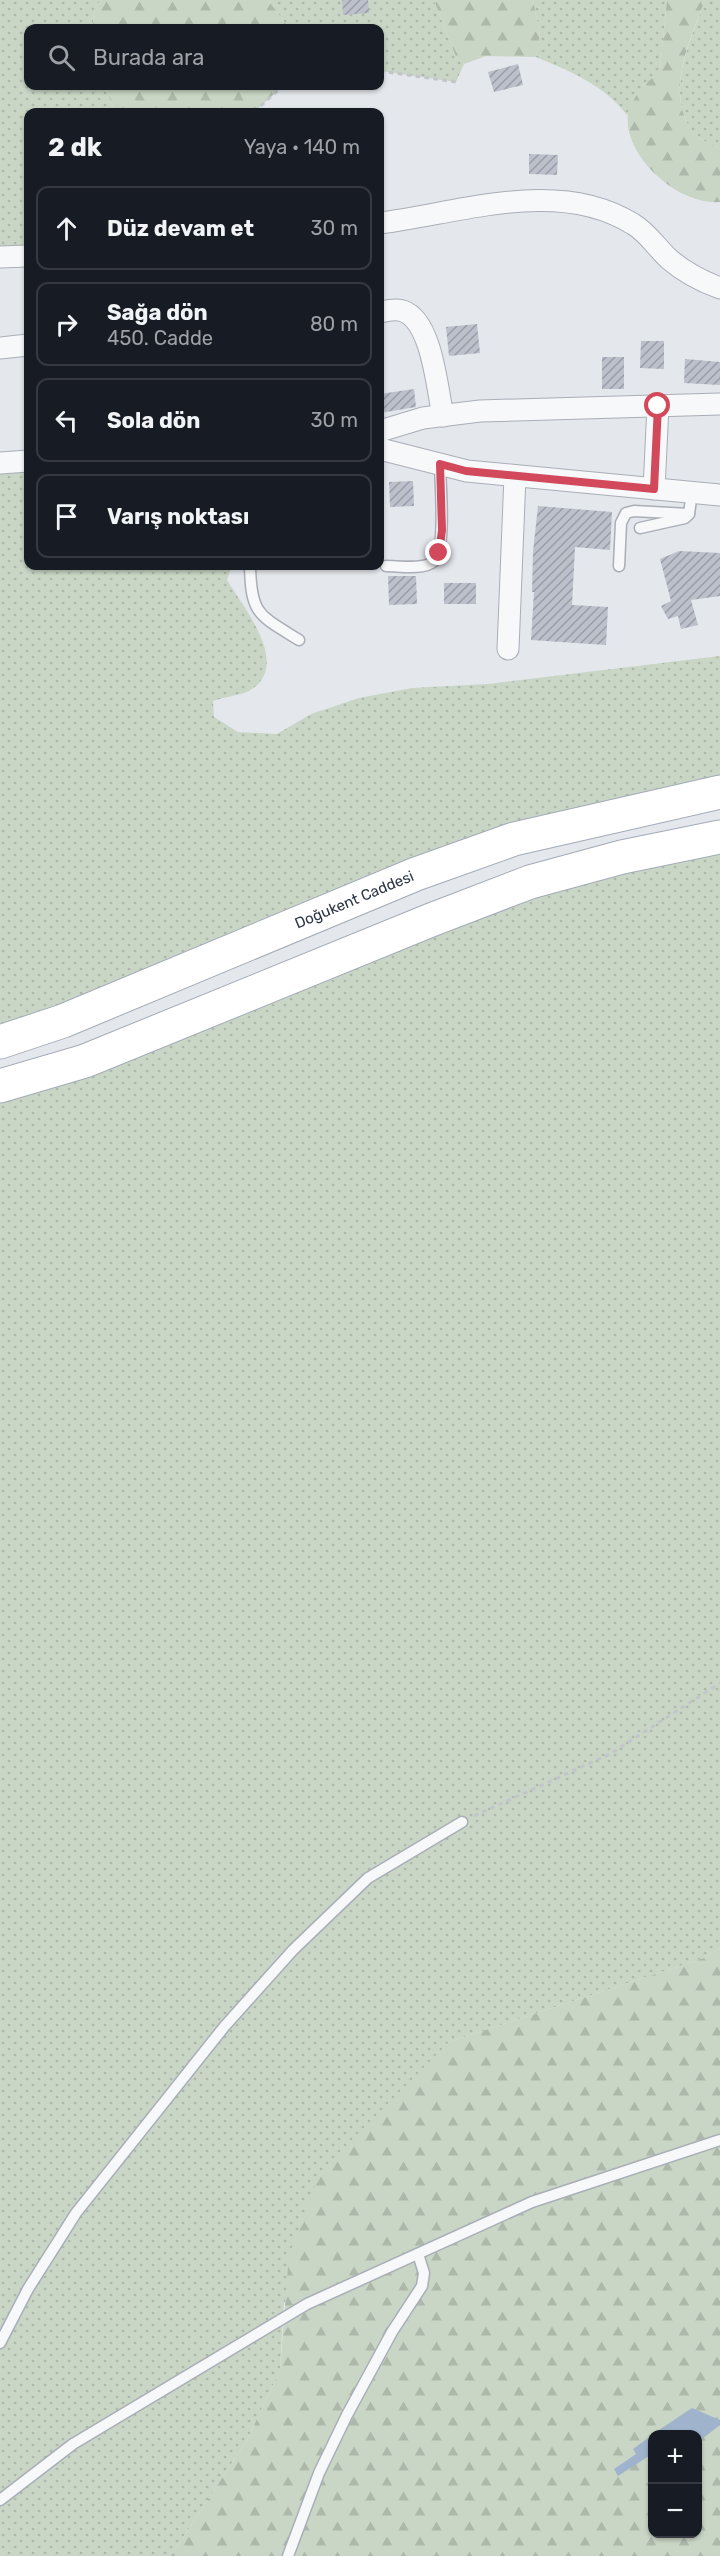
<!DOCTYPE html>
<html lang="tr">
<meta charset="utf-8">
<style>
:root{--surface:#171b24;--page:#242831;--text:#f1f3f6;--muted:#9ea1a6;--line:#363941}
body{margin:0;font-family:Rubik,sans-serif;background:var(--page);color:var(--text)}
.controls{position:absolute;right:18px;bottom:18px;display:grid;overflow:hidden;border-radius:12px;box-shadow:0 2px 4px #0004}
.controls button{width:54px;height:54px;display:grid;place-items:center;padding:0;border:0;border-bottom:2px solid var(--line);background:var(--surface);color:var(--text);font:30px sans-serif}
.stop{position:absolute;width:18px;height:18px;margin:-14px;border:4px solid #d1495b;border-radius:50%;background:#fff}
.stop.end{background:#d1495b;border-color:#fff;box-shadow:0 2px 6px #0008}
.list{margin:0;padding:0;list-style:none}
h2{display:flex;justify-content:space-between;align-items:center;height:78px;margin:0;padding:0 24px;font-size:26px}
h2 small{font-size:20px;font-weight:400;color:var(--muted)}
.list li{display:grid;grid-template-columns:39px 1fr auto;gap:18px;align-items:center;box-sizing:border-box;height:84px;margin:0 12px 12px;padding:0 12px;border:2px solid var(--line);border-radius:12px}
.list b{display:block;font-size:22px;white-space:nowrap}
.list p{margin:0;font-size:20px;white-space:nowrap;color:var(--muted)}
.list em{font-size:20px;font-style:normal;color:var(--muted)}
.icon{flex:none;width:33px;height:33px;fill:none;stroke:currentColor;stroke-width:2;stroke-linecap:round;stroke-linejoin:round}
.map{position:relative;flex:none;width:720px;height:2556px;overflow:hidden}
.search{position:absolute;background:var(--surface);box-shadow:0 2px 4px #0004;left:24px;top:24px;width:360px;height:66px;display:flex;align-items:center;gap:15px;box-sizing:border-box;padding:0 21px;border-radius:12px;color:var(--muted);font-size:22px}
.panel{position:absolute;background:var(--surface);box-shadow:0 2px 4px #0004;left:24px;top:108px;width:360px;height:462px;border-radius:12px}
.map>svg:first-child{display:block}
</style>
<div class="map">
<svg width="720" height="2556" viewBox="0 0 720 2556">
<defs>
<pattern id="grass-dots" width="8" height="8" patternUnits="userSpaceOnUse" patternTransform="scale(1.5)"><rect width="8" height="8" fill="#c9d6c5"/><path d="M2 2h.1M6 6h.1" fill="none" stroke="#adb8ab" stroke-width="1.8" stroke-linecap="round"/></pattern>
<pattern id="forest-firs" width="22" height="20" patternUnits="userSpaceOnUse" patternTransform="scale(1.5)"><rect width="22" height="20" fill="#c9d6c5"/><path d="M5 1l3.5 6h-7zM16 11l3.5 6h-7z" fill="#adb8ab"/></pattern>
<pattern id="building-hatch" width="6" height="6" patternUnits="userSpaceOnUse" patternTransform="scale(1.5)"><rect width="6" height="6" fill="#bbc0ca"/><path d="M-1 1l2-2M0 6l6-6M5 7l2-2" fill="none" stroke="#989da6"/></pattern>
</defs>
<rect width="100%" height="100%" fill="#e4e7ec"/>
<g fill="url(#grass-dots)">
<polygon points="0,0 102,0 94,8 93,28 28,28 28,86 105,86 115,112 28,112 28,247 0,257"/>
<polygon points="268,0 434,0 456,57 464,64 456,82 380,71 380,28 289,28"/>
<path d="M533,0H667L660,69L656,77L644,85L627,115C603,84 571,72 536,57L540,35Z"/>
<path d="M705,0H720V149C712,144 697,139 692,131C665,90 691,40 705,0Z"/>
<path d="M28,461V566H232L227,580C243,607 293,666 249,691C244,694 221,698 213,701L214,717L238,732L277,734L311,714L359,698L412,688L488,684L720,656V792L610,815L0,1042V463Z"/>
<polygon points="720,837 720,1948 704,1958 449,2042 394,2099 284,2303 280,2370 247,2440 171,2556 0,2556 0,1086 431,920"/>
</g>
<g fill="url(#forest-firs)" fill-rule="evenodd">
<polygon points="102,0 268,0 289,28 93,28 94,8"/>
<polygon points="434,0 533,0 540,35 536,57 486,56 464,64 456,57"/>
<path d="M667,0H705C690,40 665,91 692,131C697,139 712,144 720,149V202C681,205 633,164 628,126C628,122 627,117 628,113C631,105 638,91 644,85C651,78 656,77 660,69Z"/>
<polygon points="105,86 283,86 254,112 115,112"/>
<path d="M720,1948V2556H171L247,2440L280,2370L289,2255L320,2172L449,2042L704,1958ZM652,2434H698V2534H652Z"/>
</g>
<g fill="#9fb4cc">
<polygon points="692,2408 720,2420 720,2425 698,2442 698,2434 653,2434"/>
<polygon points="652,2435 652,2454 618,2476 614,2469 636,2454 633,2449"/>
</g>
<g fill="url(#building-hatch)">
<polygon points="342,0 368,0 369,13 343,15"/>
<polygon points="518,64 523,85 494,92 488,72"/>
<polygon points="529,154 558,155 557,175 529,174"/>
<polygon points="477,324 480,353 449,356 446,327"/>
<polygon points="641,341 664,341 664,369 640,368"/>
<rect x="602" y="357" width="22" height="32"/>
<polygon points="685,359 720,362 720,385 684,383"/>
<polygon points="414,389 416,407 380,413 380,394"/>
<polygon points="413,481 414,506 390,507 389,482"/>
<polygon points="538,506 612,512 610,550 575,547 572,605 608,607 606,645 531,640 534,592 532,592 533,552"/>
<polygon points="679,551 720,553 720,596 691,600 698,625 681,629 678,616 668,619 661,606 671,601 660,559"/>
<polygon points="388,576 416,576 417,604 389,605"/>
<rect x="444" y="583" width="32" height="21"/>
</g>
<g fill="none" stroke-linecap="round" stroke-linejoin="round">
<g stroke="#a9aeb7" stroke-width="13">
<g id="lane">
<polyline points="640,528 685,518 689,514 692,492"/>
<path d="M250,566C251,615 259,615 299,640"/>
<path d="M386,566C399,566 423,570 433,562C447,552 440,482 440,464"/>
<polyline points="619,566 621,523 626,513 634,511 689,514"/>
<polyline points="0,2343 28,2289 76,2213 224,2027 293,1950 368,1878 462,1822"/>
<polyline points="0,2500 73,2444 307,2304 532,2202 720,2140"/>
<polyline points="288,2556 319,2473 347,2415 392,2332 422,2286 424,2273 418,2254"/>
</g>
</g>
<g stroke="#a9aeb7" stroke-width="23">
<g id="street">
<path d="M380,223C461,213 558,177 633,224C647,232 657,248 669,259C684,272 701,281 720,288"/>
<polyline points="0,257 28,256"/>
<path d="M380,312C386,311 396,308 403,311C432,321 437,388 443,416"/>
<polyline points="0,348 28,345"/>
<polyline points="380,431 423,418 480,411 720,404"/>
<polyline points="380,449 467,471 720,495"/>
<polyline points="0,463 28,461"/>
<polyline points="654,489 658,406"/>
<polyline points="508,649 515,476"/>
</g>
</g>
<g stroke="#a3abb8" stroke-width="35">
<g id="primary">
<path id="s1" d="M0,1042L63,1021L416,874L514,839L720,792"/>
<polyline points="0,1086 85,1061 431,920 530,882 622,857 720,837"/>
</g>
</g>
<g stroke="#c2c5cb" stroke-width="3" stroke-dasharray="4.5 4.5" stroke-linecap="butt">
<polyline points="380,71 456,82"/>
<polyline points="254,112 283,86"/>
<polyline points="474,1816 610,1754 720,1683"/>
</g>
<use href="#lane" stroke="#f7f8fa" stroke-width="10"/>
<use href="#street" stroke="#f7f8fa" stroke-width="21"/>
<use href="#primary" stroke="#fff" stroke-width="33"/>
</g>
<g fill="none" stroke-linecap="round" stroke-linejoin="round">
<polyline stroke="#d1495b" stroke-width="8" points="439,553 442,530 440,464 466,471 654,489 658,406"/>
</g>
<g text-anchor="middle" stroke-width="6" stroke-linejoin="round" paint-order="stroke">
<g font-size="15" fill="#2b3445" stroke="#f4f6f9">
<text dy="5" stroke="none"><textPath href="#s1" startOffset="382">Doğukent Caddesi</textPath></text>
</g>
</g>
</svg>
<div class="controls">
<button>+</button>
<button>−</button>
</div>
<div class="stop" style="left:658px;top:406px"></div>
<div class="stop end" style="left:439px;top:553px"></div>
<div class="search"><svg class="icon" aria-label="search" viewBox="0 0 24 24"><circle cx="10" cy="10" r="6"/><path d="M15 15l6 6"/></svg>Burada ara</div>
<section class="panel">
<h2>2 dk<small>Yaya · 140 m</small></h2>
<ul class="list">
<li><svg class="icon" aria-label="ahead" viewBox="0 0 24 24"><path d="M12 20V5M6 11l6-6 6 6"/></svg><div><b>Düz devam et</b></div><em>30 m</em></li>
<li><svg class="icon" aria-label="right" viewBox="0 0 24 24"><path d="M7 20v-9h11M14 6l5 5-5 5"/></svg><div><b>Sağa dön</b><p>450. Cadde</p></div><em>80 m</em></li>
<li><svg class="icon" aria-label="left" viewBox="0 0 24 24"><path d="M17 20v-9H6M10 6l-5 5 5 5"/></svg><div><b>Sola dön</b></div><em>30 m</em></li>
<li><svg class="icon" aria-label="arrive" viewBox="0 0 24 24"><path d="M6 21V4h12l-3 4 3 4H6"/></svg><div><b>Varış noktası</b></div></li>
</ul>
</section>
</div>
